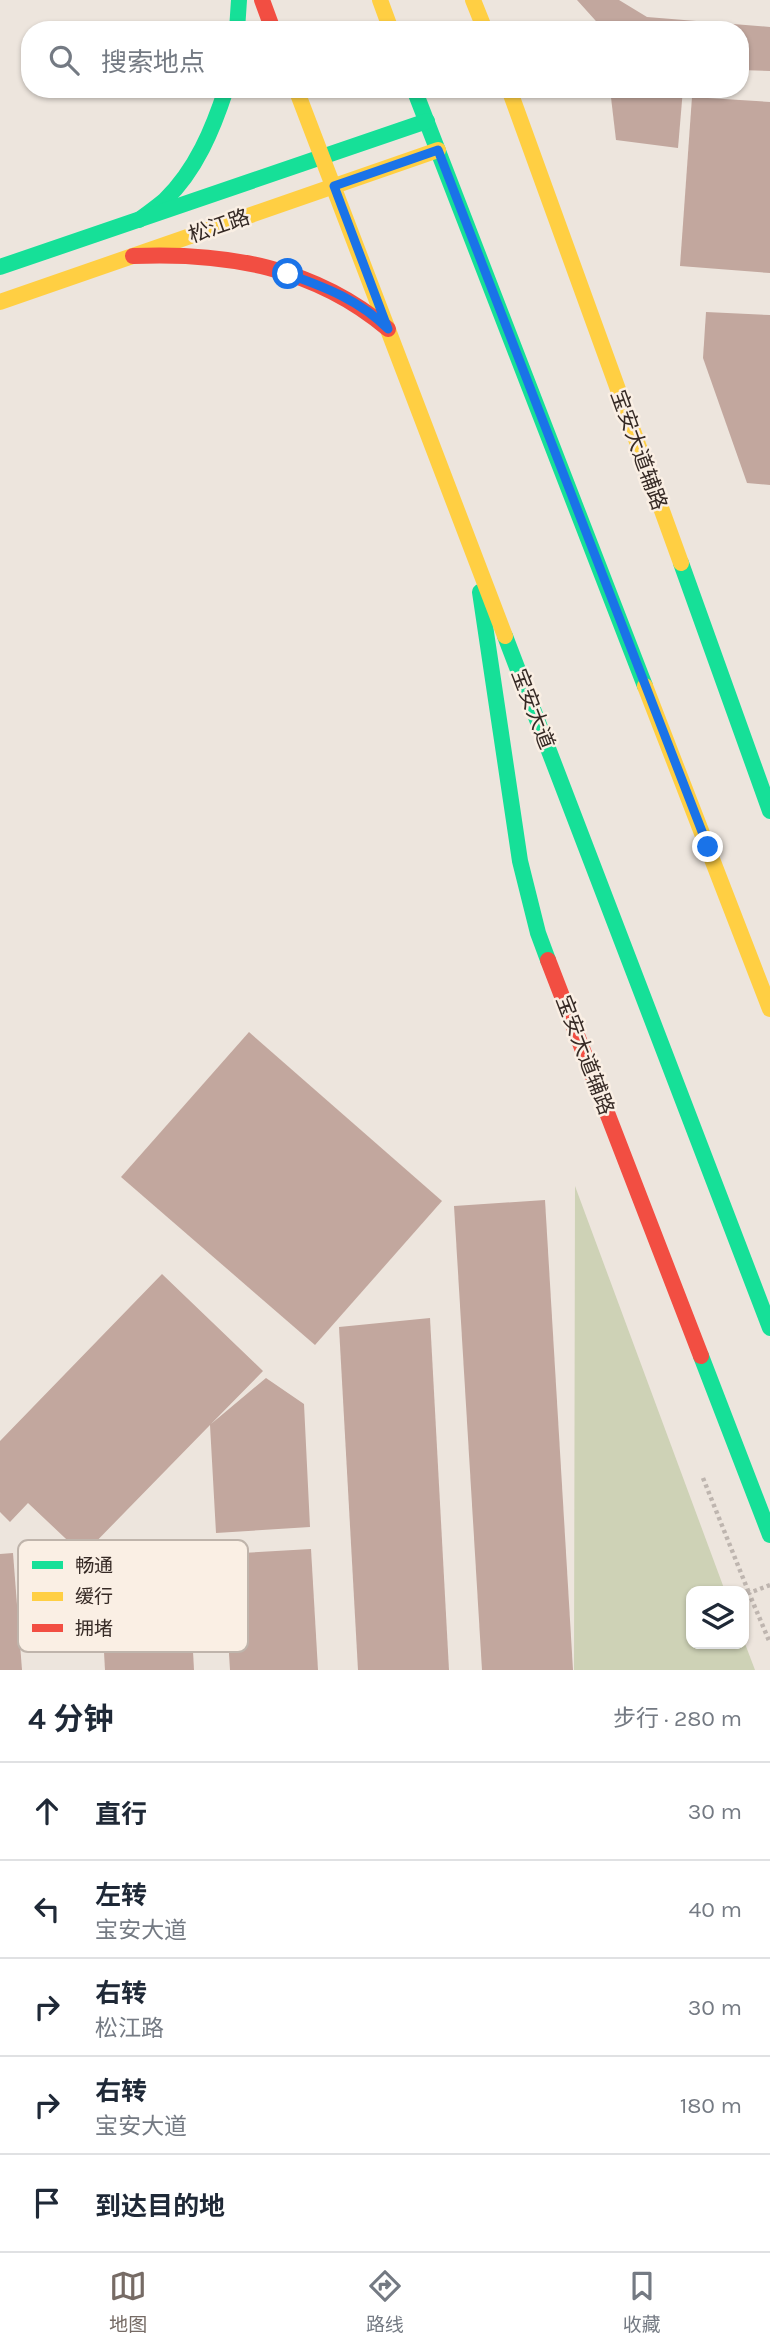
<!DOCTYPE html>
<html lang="zh">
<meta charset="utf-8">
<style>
:root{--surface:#fff;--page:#f6f6f7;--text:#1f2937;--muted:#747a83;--line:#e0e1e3;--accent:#766b65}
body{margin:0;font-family:Karla,"Noto Sans SC",sans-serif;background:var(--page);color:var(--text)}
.controls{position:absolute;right:21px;bottom:21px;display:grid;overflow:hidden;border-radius:14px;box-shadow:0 2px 5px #0004}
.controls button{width:63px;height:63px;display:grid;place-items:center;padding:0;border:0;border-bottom:2px solid var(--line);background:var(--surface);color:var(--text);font:35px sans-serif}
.stop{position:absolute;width:21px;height:21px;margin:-16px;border:5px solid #1a73e8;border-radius:50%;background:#fff}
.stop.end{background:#1a73e8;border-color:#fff;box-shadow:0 2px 7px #0008}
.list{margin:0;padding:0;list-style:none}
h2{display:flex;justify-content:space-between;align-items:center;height:91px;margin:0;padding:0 28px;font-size:30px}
h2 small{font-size:23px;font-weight:400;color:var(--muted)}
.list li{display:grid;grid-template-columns:46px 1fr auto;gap:21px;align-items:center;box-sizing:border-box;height:98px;padding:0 28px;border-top:2px solid var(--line)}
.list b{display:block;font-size:26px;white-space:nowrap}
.list p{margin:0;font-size:23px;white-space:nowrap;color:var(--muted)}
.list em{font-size:23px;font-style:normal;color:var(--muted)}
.icon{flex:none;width:38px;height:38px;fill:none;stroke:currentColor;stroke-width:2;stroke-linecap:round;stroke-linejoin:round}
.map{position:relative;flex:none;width:770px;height:1670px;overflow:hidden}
.search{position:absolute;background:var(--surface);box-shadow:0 2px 5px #0004;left:21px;right:21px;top:21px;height:77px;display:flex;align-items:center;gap:18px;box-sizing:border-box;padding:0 24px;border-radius:28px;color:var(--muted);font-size:26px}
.sheet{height:581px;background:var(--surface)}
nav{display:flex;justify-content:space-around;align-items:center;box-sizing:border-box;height:98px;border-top:2px solid var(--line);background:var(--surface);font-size:19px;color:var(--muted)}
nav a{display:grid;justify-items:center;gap:4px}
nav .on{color:var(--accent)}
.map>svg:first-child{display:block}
</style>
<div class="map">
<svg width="770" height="1670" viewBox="0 0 770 1670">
<rect width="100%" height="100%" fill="#ede5dd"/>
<polygon fill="#ced2b6" points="575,1186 725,1591 691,1591 691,1644 744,1644 744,1641 755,1670 574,1670"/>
<g fill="#c2a79e">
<polygon points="577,0 619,0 647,17 770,27 770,71 740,70 740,30 604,30"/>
<polygon points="610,89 683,89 678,148 616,140"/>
<polygon points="692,97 770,102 770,273 680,266"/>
<polygon points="706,312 770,315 770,485 747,483 703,358"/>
<polygon points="249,1032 442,1201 315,1345 121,1177"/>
<polygon points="545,1200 573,1670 482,1670 454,1206"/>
<polygon points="162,1274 263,1371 211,1424 266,1378 304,1404 310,1527 216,1533 210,1425 83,1555 28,1503 10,1522 0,1512 0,1441"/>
<polygon points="430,1318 449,1670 358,1670 339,1327"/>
<polygon points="311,1549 318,1670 230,1670 223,1554"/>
<polygon points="13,1553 22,1670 0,1670 0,1554"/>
<polygon points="188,1558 194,1670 105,1670 99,1563"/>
</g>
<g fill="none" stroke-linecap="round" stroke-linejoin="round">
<g stroke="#beb5af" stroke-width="4.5" stroke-dasharray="3.5 3.5" stroke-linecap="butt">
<polyline points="703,1478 749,1593"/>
<polyline points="770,1585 749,1593 770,1643"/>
</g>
<g stroke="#16e098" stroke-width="16">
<polyline points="237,30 239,0"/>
<polyline points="414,89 645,686"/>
<path d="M139,220C148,213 157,207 165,200C196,170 213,129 226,89"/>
<polyline points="0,267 427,121"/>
<polyline points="681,563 770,811"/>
<polyline points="480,592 520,861 538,933 548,960"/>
<polyline points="505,636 770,1328"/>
<polyline points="701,1356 770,1535"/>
</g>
<g stroke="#ffcf43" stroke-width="16">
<polyline points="380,0 391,30"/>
<polyline points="473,0 485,30"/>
<polyline points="296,89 505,636"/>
<polyline points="509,89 681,563"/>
<polyline points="0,302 438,150"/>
<polyline points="645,686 770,1009"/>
</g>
<g stroke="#f24e42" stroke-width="16">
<polyline points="262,0 273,30"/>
<path d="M133,256C226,252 315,267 388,329"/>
<polyline points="548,960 701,1356"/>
</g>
</g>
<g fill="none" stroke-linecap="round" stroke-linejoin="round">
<path stroke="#1a73e8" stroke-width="9" d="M288,274C325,287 361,301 388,329L334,186L438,150L708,847"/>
</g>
<g text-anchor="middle" stroke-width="5" stroke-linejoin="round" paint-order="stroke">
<g font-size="21" fill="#362a25" stroke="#faefe4">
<text transform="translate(219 226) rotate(-19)" y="7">松江路</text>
<text transform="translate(639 450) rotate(70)" y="7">宝安大道辅路</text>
<text transform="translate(533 709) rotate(69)" y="7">宝安大道</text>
<text transform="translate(585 1055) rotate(69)" y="7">宝安大道辅路</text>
</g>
</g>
<rect x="18" y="1540" width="230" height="112" rx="10" fill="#faefe4" stroke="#bfb4ab" stroke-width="2"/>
<rect x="32" y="1561" width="31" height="8" fill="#16e098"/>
<rect x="32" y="1592" width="31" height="9" fill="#ffcf43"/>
<rect x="32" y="1624" width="31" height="8" fill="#f24e42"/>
<g font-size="19" fill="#362a25">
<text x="75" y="1572">畅通</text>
<text x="75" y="1603">缓行</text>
<text x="75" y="1635">拥堵</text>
</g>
</svg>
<div class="controls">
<button><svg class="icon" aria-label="layers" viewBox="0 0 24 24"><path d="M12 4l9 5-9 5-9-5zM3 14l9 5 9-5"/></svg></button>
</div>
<div class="stop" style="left:288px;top:274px"></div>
<div class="stop end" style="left:708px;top:847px"></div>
<div class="search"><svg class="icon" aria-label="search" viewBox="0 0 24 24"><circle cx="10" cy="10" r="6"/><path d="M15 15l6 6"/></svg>搜索地点</div>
</div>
<section class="sheet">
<h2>4 分钟<small>步行 · 280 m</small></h2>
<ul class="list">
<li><svg class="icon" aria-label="ahead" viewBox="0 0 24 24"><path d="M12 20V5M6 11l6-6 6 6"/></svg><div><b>直行</b></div><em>30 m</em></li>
<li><svg class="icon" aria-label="left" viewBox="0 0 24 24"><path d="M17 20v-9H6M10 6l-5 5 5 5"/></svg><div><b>左转</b><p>宝安大道</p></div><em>40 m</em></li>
<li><svg class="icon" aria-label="right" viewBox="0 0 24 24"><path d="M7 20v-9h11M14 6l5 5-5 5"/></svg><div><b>右转</b><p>松江路</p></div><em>30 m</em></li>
<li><svg class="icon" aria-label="right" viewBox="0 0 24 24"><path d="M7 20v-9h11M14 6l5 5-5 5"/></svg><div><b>右转</b><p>宝安大道</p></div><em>180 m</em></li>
<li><svg class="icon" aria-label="arrive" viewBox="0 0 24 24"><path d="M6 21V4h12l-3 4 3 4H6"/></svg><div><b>到达目的地</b></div></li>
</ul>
</section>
<nav>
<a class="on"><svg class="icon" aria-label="map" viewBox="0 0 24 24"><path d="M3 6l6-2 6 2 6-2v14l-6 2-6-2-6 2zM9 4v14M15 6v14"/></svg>地图</a>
<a><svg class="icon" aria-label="directions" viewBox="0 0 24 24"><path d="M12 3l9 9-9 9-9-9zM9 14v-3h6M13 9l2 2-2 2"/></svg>路线</a>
<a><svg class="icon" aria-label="saved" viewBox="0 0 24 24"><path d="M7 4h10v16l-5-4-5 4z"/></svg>收藏</a>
</nav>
